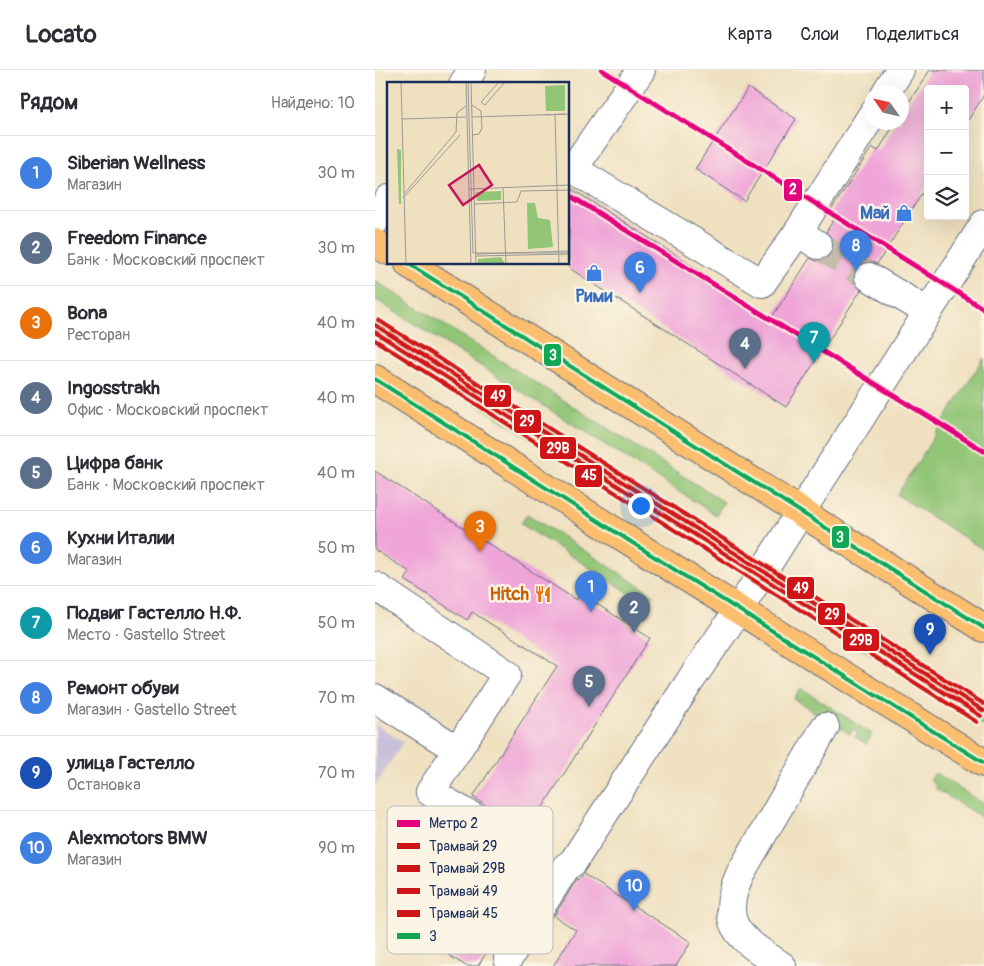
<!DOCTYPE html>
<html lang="ru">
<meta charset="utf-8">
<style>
:root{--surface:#fff;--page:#f2f2f3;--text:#2b2b33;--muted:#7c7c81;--line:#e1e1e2;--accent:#ea580c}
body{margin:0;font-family:Pangolin,sans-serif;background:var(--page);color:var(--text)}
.controls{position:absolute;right:15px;top:15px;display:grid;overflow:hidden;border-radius:5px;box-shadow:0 5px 20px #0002}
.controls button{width:45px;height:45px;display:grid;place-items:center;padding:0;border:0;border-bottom:1px solid var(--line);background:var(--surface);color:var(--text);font:25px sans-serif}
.compass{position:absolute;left:489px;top:15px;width:45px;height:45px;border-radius:50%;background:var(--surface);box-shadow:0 5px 20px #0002;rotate:304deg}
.you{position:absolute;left:265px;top:435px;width:18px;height:18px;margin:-12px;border:4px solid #fff;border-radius:50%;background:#1a73e8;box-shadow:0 0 0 8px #1a73e833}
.badge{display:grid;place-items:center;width:32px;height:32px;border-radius:50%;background:var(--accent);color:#fff;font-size:16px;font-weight:700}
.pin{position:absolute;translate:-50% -41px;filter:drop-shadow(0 1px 2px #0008)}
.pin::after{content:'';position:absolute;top:26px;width:18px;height:15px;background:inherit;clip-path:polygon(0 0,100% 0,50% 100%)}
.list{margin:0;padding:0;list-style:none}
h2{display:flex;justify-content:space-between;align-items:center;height:65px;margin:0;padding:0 20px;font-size:21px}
h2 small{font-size:16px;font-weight:400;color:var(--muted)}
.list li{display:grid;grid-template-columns:32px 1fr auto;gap:15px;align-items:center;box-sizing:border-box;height:75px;padding:0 20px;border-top:1px solid var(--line)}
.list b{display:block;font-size:19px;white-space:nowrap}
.list p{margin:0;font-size:16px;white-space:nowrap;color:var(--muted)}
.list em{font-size:16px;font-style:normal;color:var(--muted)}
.icon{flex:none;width:28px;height:28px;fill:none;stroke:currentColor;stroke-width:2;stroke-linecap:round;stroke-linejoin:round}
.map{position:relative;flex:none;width:609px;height:896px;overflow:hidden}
header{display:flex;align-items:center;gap:30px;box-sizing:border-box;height:70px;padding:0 25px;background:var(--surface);border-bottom:1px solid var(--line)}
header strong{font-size:24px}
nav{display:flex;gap:28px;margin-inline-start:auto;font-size:18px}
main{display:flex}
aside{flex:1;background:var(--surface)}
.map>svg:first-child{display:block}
</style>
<header>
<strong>Locato</strong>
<nav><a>Карта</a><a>Слои</a><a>Поделиться</a></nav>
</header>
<main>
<aside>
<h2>Рядом<small>Найдено: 10</small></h2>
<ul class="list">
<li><span class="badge" style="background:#3f7fe0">1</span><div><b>Siberian Wellness</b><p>Магазин</p></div><em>30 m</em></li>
<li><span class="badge" style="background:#5c6f8a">2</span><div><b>Freedom Finance</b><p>Банк · Московский проспект</p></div><em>30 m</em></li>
<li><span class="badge" style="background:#e8710a">3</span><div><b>Bona</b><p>Ресторан</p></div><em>40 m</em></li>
<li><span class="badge" style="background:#5c6f8a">4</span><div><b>Ingosstrakh</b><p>Офис · Московский проспект</p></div><em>40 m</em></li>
<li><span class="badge" style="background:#5c6f8a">5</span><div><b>Цифра банк</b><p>Банк · Московский проспект</p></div><em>40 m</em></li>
<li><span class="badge" style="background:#3f7fe0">6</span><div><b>Кухни Италии</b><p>Магазин</p></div><em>50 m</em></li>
<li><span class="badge" style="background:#0f9aa8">7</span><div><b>Подвиг Гастелло Н.Ф.</b><p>Место · Gastello Street</p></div><em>50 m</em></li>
<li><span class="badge" style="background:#3f7fe0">8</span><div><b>Ремонт обуви</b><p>Магазин · Gastello Street</p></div><em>70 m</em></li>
<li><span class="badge" style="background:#1a4fb4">9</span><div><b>улица Гастелло</b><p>Остановка</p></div><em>70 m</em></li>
<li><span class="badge" style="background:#3f7fe0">10</span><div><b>Alexmotors BMW</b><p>Магазин</p></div><em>90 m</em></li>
</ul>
</aside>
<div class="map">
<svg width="609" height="896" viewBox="0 0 609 896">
<rect width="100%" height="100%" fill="#fcf5e5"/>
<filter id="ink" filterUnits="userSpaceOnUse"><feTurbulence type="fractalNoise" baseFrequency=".02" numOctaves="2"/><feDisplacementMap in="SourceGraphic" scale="10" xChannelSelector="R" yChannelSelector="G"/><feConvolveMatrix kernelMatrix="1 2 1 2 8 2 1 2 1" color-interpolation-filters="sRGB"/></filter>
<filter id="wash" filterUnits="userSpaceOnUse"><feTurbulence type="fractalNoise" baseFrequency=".0096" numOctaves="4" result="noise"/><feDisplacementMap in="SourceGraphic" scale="20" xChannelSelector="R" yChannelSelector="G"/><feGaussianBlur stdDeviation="1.12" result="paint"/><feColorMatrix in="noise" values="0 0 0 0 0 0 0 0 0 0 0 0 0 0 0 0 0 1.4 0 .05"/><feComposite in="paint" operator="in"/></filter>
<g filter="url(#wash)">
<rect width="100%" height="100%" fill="#efe0bf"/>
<polygon fill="#c8c0d8" points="0,654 28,672 0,716"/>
<g fill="#92c576" stroke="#567a6a">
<polygon points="0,211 349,432 341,445 0,229"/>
<polygon points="0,259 181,374 176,381 0,270"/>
<polygon points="609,288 609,480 522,425"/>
<polygon points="152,444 279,525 273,535 265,530 267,527 261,523 259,526 146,454"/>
<polygon points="460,555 609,650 609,656 457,560"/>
<polygon points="426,618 497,664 491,674 480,667 483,662 478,659 475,664 419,629"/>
<polygon points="560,703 609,734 609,749 560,718 561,715 555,711"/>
</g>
<g id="blocks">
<g fill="#efa5d8">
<polygon points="555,0 609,0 609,25 590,55 590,19 553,19 553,114 502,194 494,191 486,194 481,199 478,207 481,215 486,220 411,337 194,198 194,117 397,247 435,188 442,191 450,189 456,183 459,176 457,168 451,162 461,146 455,142 497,77 503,81 521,52 526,52 526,44"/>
<polygon points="373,18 421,49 369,131 320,99"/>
<polygon points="0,401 201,530 206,524 275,568 152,762 98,727 182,596 97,542 92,550 30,510 35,502 0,480"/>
<polygon points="131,763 176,792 152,829 147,826 103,896 91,896 59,876"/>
<polygon points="208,804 316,872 301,896 178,896 201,860 179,846 202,809 204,810"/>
</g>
</g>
</g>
<g filter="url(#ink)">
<use href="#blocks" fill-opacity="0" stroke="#656d80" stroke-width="1"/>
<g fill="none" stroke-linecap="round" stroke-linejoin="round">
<polyline stroke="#c5bdac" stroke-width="28" stroke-dasharray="28 14" stroke-linecap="butt" points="443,175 494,207"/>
<g stroke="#656d80" stroke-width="30">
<g id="minor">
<polyline points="266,0 198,99 387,213 423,162 497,45"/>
<polyline points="88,14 97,0"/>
<polyline points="511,22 525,0"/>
<polyline points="0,151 14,129"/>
<polyline points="423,162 443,175"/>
<polyline points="494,207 553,242"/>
<polyline points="0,516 132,604 55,722 100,748"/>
<polyline points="0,628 83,680"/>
<polyline points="133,889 191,797 198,792 315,611 364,539 609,154"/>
<path d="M407,896C367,869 341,857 365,804L450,657"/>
</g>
</g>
<g stroke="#656d80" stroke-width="30">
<g id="major">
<polyline points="0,173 14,181"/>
<polyline points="34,194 609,558"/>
<polyline points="0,309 308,505 609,693"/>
</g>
</g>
<use href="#minor" stroke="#fff" stroke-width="28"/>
<use href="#major" stroke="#fbbe6e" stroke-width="28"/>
<g stroke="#fcf5e5" stroke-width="8">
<g id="bus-1">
<polyline points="34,194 609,558"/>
<polyline points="0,309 308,505 609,693"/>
</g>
</g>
<use href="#bus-1" stroke="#10a855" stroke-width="4"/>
<g stroke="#fcf5e5" stroke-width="8">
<polyline id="tram-1" points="0,255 609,641"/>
</g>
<g stroke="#fcf5e5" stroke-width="8">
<polyline id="tram-2" points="0,262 606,646"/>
</g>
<g stroke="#fcf5e5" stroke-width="8">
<polyline id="tram-3" points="3,250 609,634"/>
</g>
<g stroke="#fcf5e5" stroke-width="8">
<polyline id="tram-4" points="0,270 602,652"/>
</g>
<use href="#tram-1" stroke="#ce1417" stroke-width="4"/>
<use href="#tram-2" stroke="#ce1417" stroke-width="4"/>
<use href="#tram-3" stroke="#ce1417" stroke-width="4"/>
<use href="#tram-4" stroke="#ce1417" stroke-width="4"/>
<g stroke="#fcf5e5" stroke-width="9">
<g id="metro-1">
<polyline points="227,0 609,239"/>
<polyline points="194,125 609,381"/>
</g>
</g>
<use href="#metro-1" stroke="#e5007d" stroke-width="5"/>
</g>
</g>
<defs>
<g id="shop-bare" transform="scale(1.35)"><path d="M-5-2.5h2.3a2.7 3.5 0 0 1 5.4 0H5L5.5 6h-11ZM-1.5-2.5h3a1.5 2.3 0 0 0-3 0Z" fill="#3f7fe0" stroke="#fcf5e5" stroke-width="2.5" paint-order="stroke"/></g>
<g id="restaurant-bare" transform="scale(1.35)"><path d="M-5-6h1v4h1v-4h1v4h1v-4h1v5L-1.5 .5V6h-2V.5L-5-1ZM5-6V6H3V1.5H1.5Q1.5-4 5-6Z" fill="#e8710a" stroke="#fcf5e5" stroke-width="2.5" paint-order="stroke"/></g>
</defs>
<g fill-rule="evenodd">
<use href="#shop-bare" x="529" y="143"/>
<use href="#shop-bare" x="219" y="203"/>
<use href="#restaurant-bare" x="168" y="524"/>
</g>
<g text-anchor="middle" stroke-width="5" stroke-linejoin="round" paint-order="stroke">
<g font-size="18" font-weight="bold" fill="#366cbe" stroke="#fcf5e5" text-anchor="end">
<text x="515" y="149">Май</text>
<text x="219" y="232" text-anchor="middle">Рими</text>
</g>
<g font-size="18" font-weight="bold" fill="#c56008" stroke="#fcf5e5" text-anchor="end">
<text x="154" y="530">Hitch</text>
</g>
</g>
<g transform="translate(12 12)">
<rect width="182" height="182" fill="#efe0bf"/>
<path d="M178,3V29H159L158,4ZM10,67L14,68V122H12ZM114,109V118L90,119L89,110ZM140,121H148L151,136L163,138L166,165L141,167ZM114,175L118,182H91V177Z" fill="#92c576"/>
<path fill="none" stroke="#9a9998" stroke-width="1" d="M14,0L19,183M79,0L84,183M81,0L86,171H183M84,0L89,183M112,0L94,20L98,23L118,0M85,23L94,29L95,46L92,52L85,53M168,32L172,183M158,33L178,32M85,35L183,32M15,37L79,35M69,50L70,31L80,23M116,106L119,183M82,107L183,103M17,112L69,50M16,116L73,53M87,122L130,120L134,109L183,108M89,172L183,169M89,174L183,172"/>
<path fill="#c2185b" fill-opacity="0.15" stroke="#c2185b" stroke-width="2.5" d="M92,83L105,103L76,123L62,103Z"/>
<rect width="182" height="182" fill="none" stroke="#1b2f5e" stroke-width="2.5"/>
</g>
<rect x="12" y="736" width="166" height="148" rx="8" fill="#fcf5e5" stroke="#b8babc" stroke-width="1"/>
<rect x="22" y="750" width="23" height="7" fill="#e5007d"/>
<rect x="22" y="773" width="23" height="6" fill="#ce1417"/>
<rect x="22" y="795" width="23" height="7" fill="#ce1417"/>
<rect x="22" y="818" width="23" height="6" fill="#ce1417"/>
<rect x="22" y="840" width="23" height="7" fill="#ce1417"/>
<rect x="22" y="863" width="23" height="6" fill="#10a855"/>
<g font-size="14" fill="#1b2f5e">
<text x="54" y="758">Метро 2</text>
<text x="54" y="781">Трамвай 29</text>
<text x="54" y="803">Трамвай 29В</text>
<text x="54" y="826">Трамвай 49</text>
<text x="54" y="848">Трамвай 45</text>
<text x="54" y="871">3</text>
</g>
<g stroke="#fcf5e5" stroke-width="2">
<rect x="408" y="108" width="20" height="24" rx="5" fill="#e5007d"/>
<rect x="168" y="273" width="19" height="24" rx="5" fill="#10a855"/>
<rect x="108" y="314" width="29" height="24" rx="5" fill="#ce1417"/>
<rect x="138" y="339" width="29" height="25" rx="5" fill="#ce1417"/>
<rect x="164" y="366" width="38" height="24" rx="5" fill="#ce1417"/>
<rect x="199" y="394" width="29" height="24" rx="5" fill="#ce1417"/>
<rect x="456" y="455" width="19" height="24" rx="5" fill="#10a855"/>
<rect x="411" y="506" width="29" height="24" rx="5" fill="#ce1417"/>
<rect x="442" y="532" width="29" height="24" rx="5" fill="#ce1417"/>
<rect x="467" y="558" width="38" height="24" rx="5" fill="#ce1417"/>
</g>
<g font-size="14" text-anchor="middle" font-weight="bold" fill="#fff">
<text x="418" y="124">2</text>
<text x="178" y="290">3</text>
<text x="123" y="331">49</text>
<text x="152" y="356">29</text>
<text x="183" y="383">29В</text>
<text x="214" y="410">45</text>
<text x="465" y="472">3</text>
<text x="426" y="523">49</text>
<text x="457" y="549">29</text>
<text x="486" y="575">29В</text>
</g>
</svg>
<div class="controls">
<button>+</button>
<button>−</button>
<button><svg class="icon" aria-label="layers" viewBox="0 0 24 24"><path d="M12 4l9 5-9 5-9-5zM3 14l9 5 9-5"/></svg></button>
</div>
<svg class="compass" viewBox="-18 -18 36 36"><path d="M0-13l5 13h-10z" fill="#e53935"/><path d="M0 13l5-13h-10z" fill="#7c7c81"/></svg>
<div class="you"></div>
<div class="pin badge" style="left:216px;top:542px;background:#3f7fe0">1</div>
<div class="pin badge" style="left:259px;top:563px;background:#5c6f8a">2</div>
<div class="pin badge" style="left:105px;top:482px;background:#e8710a">3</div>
<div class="pin badge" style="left:370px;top:299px;background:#5c6f8a">4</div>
<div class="pin badge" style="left:214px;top:637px;background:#5c6f8a">5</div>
<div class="pin badge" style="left:265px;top:223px;background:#3f7fe0">6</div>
<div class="pin badge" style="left:439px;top:293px;background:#0f9aa8">7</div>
<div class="pin badge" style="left:481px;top:201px;background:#3f7fe0">8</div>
<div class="pin badge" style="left:555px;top:585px;background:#1a4fb4">9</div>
<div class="pin badge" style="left:259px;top:841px;background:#3f7fe0">10</div>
</div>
</main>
